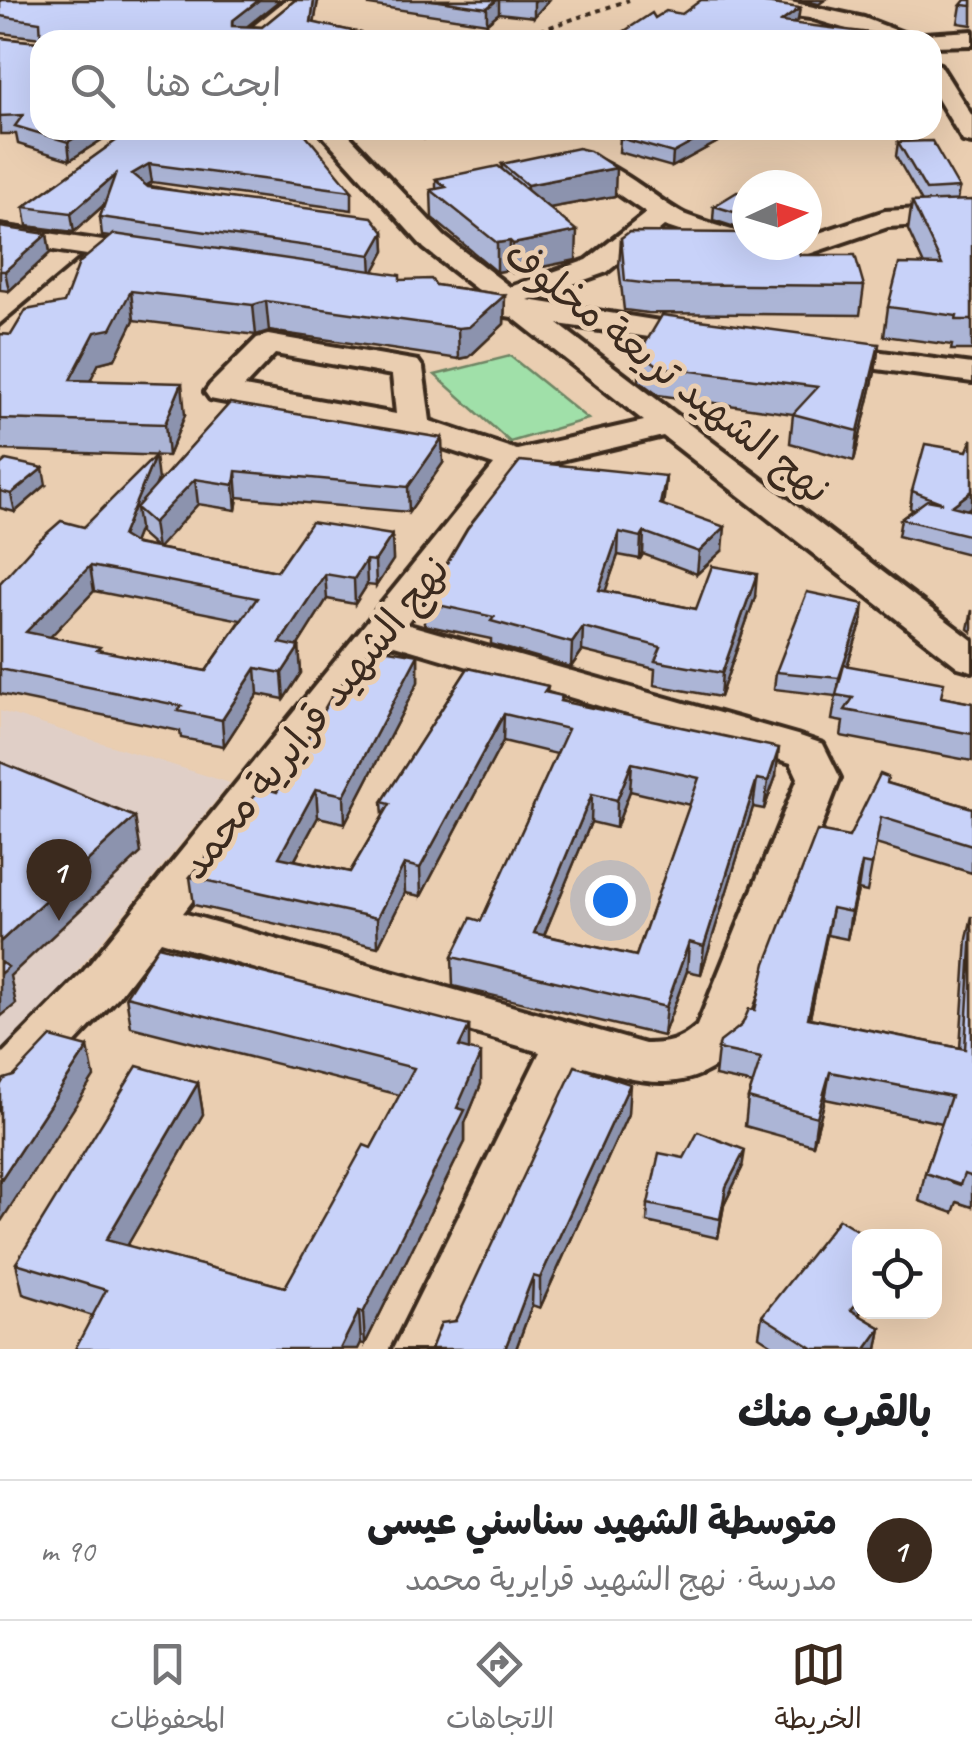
<!DOCTYPE html>
<html lang="ar">
<meta charset="utf-8">
<style>
:root{--surface:#fff;--page:#f6f6f6;--text:#202124;--muted:#757577;--line:#e0e0e0;--accent:#3b2a1e}
body{margin:0;font-family:Caveat,"Playpen Sans Arabic",sans-serif;background:var(--page);color:var(--text);direction:rtl}
.controls{position:absolute;right:30px;bottom:30px;display:grid;overflow:hidden;border-radius:20px;box-shadow:0 10px 40px #0002}
.controls button{width:90px;height:90px;display:grid;place-items:center;padding:0;border:0;border-bottom:2px solid var(--line);background:var(--surface);color:var(--text);font:50px sans-serif}
.compass{position:absolute;left:732px;top:170px;width:90px;height:90px;border-radius:50%;background:var(--surface);box-shadow:0 10px 40px #0002;rotate:86deg}
.you{position:absolute;left:610px;top:900px;width:35px;height:35px;margin:-25px;border:8px solid #fff;border-radius:50%;background:#1a73e8;box-shadow:0 0 0 15px #1a73e833}
.badge{display:grid;place-items:center;width:65px;height:65px;border-radius:50%;background:var(--accent);color:#fff;font-size:32px;font-weight:700}
.pin{position:absolute;translate:-50% -82px;filter:drop-shadow(0 2px 5px #0008)}
.pin::after{content:'';position:absolute;top:52px;width:35px;height:30px;background:inherit;clip-path:polygon(0 0,100% 0,50% 100%)}
.list{margin:0;padding:0;list-style:none}
h2{display:flex;justify-content:space-between;align-items:center;height:130px;margin:0;padding:0 40px;font-size:42px}
h2 small{font-size:32px;font-weight:400;color:var(--muted)}
.list li{display:grid;grid-template-columns:65px 1fr auto;gap:30px;align-items:center;box-sizing:border-box;height:140px;padding:0 40px;border-top:2px solid var(--line)}
.list b{display:block;font-size:38px;white-space:nowrap}
.list p{margin:0;font-size:32px;white-space:nowrap;color:var(--muted)}
.list em{font-size:32px;font-style:normal;color:var(--muted)}
.icon{flex:none;width:55px;height:55px;fill:none;stroke:currentColor;stroke-width:2;stroke-linecap:round;stroke-linejoin:round}
.map{position:relative;flex:none;width:972px;height:1349px;overflow:hidden;direction:ltr}
.search{position:absolute;background:var(--surface);box-shadow:0 10px 40px #0002;left:30px;right:30px;top:30px;height:110px;display:flex;align-items:center;gap:25px;box-sizing:border-box;padding:0 35px;border-radius:30px;color:var(--muted);font-size:38px}
.sheet{height:270px;background:var(--surface)}
nav{display:flex;justify-content:space-around;align-items:center;box-sizing:border-box;height:140px;border-top:2px solid var(--line);background:var(--surface);font-size:28px;color:var(--muted)}
nav a{display:grid;justify-items:center;gap:5px}
nav .on{color:var(--accent)}
.map>svg:first-child{display:block}
</style>
<div class="map">
<svg width="972" height="1349" viewBox="0 0 972 1349">
<rect width="100%" height="100%" fill="#eaceb1"/>
<filter id="ink" filterUnits="userSpaceOnUse"><feTurbulence type="fractalNoise" baseFrequency=".01" numOctaves="2"/><feDisplacementMap in="SourceGraphic" scale="20" xChannelSelector="R" yChannelSelector="G"/><feConvolveMatrix kernelMatrix="1 2 1 2 8 2 1 2 1" color-interpolation-filters="sRGB"/></filter>
<g filter="url(#ink)">
<polygon fill="#e0cfc7" points="0,711 230,783 3,1062 0,1060"/>
<polygon fill="#a0e0a9" stroke="#6e8564" stroke-width="2.5" points="510,356 588,419 510,442 435,375"/>
<g fill="none" stroke-linecap="round" stroke-linejoin="round">
<g stroke="#3b2a1e" stroke-width="8">
<g id="minor">
<polygon points="286,0 309,0 261,40 236,40"/>
<polygon points="704,0 786,1 864,18 908,35 972,31 972,45 932,46 932,40 883,40 810,18 714,6"/>
<polygon points="932,63 940,65 972,116 972,143 963,141 932,89"/>
<path d="M318,130H344L444,236L510,287L587,260L646,213L586,172L558,168L554,163C584,130 657,203 686,215C706,223 727,228 747,235V245H807V237L885,211L972,206V222L888,227L794,259L737,250L664,226L607,272L528,300L716,330L720,336L716,342L705,345L558,324L972,640V671L958,667L663,436L527,468L406,624L797,735L823,744L840,778L736,1050C687,1097 642,1083 584,1066L453,1349H393L540,1052L161,941L118,997L18,1103L0,1109V1056L84,971L494,465L407,436L210,399L205,392L210,385L257,338L268,335L418,361L423,368L430,421L517,450L644,421L512,317L441,305L436,299L441,293L451,290L484,295L424,248ZM275,354L392,375L396,414L244,387ZM391,644L791,763L798,778L697,1026C680,1041 667,1044 645,1044L183,913Z"/>
<polygon points="0,226 151,248 165,256 151,264 116,259 11,349 0,352 0,328 87,255 0,242"/>
<polygon points="822,344 972,364 972,382 811,360 807,353 811,346"/>
</g>
</g>
<polyline stroke="#3b2a1e" stroke-width="4" stroke-dasharray="5 5" stroke-linecap="butt" points="512,40 629,0"/>
<use href="#minor" fill="#eaceb1" fill-rule="evenodd"/>
</g>
<g fill="#acb5d6" stroke="#3b2a1e" stroke-width="2.5" fill-rule="evenodd">
<polygon points="0,0 280,0 247,26 262,27 295,0 318,0 314,23 393,40 40,40 40,130 117,130 70,160 18,144 16,134 0,134 0,38 37,42 41,38 0,33"/>
<polygon points="369,0 549,0 534,17 499,13 487,23 369,5"/>
<polygon points="799,0 825,0 819,4"/>
<polygon points="972,0 972,25 958,23 961,5"/>
<polygon points="131,130 352,191 352,210 152,182 146,185 384,232 385,251 374,271 400,280 505,295 504,324 469,357 459,359 269,331 256,335 134,320 115,359 99,363 90,380 185,415 168,456 0,450 0,334 11,335 64,303 110,237 102,236 100,217 104,205 74,232 27,226 24,207"/>
<polygon points="383,130 432,130 425,138 383,133"/>
<polygon points="627,130 756,130 749,136 734,133 672,167 619,152 620,138"/>
<polygon points="898,142 959,188 957,201 972,200 972,350 951,350 952,345 884,336 888,307 924,265 908,230 912,202 922,202 896,156"/>
<polygon points="502,164 615,196 549,208 576,260 513,273 509,270 497,272 432,218 431,190 436,189 436,179 502,170"/>
<polygon points="747,193 747,231 713,220 714,206"/>
<polygon points="0,227 47,234 50,253 9,291 0,290"/>
<polygon points="621,238 800,255 864,286 860,315 648,313 624,310 619,267"/>
<polygon points="879,344 875,372 854,461 790,443 793,414 658,395 639,381 640,352"/>
<path d="M230,403L443,463L409,512L238,497L236,510L198,504L157,548L277,571L392,535L393,560L376,586L367,585L355,604L327,599L297,646L299,647L301,673L284,699L258,694L224,746L181,738L180,731L0,694V583L84,527L158,480L155,487ZM139,528V533L156,548L133,543ZM94,591L241,620L206,671L101,651L50,637Z"/>
<polygon points="972,439 972,506 967,509 972,511 972,555 898,536 901,519 913,510 910,508 912,491 967,451"/>
<polygon points="0,465 46,485 15,512 0,508"/>
<polygon points="666,476 663,505 723,550 697,574 643,554 640,559 618,555 605,591 696,609 755,597 720,697 654,685 655,669 582,651 571,667 491,644 491,639 424,625 424,602"/>
<polygon points="972,610 972,632 968,629"/>
<polygon points="862,621 847,666 941,697 972,703 972,761 841,736 843,722 832,720 836,696 774,689 776,672"/>
<path d="M418,655V682L345,823L318,817L295,860L350,872L383,816L382,802L468,668L548,686L547,692L562,701L776,776L764,809L753,807L701,974L687,971L663,1036L453,986L452,957L481,921L557,754L503,741L421,896L405,893L378,947L194,905L190,877ZM630,791L690,805L636,956L544,935L591,822L616,828Z"/>
<polygon points="887,783 972,808 972,873 876,844 867,892 858,890 847,939 827,935 810,1018 960,1048 967,939 972,916 972,1207 957,1202 953,1213 919,1201 925,1173 942,1123 825,1099 813,1145 745,1126 748,1098 753,1084 715,1076 718,1049 755,1010 849,837"/>
<polygon points="126,996 469,1026 469,1050 481,1084 465,1123 465,1142 365,1344 93,1316 23,1294 16,1263 198,1083 203,1114 127,1246 285,1287 371,1148 400,1095 131,1027"/>
<polygon points="628,1114 540,1308 532,1305 516,1349 431,1349"/>
<polygon points="742,1168 724,1205 718,1238 647,1222 648,1204"/>
<polygon points="859,1315 881,1328 877,1349 779,1349 759,1336 762,1316"/>
</g>
<g fill="#8c93ae" stroke="#3b2a1e" stroke-width="2.5">
<polygon points="259,0 280,0 234,37 232,21"/>
<polygon points="314,0 318,0 312,38 311,22"/>
<polygon points="497,0 499,0 499,13 487,23 487,8"/>
<polygon points="536,0 549,0 534,17 534,2"/>
<polygon points="800,8 798,20 780,34 781,22"/>
<polygon points="87,130 117,130 70,160 68,142"/>
<polygon points="425,130 432,130 425,138"/>
<polygon points="715,130 734,130 734,133 672,167 673,153"/>
<polygon points="149,164 152,182 134,193 132,174"/>
<polygon points="616,168 615,196 527,212 527,185"/>
<polygon points="115,175 117,193 74,232 71,213"/>
<polygon points="577,231 576,260 513,273 513,244"/>
<polygon points="384,232 385,251 372,275 371,255"/>
<polygon points="47,234 50,253 9,291 5,271"/>
<polygon points="510,241 509,270 497,272 497,243"/>
<polygon points="131,291 134,320 115,359 99,363 75,411 70,380 95,332"/>
<polygon points="505,295 504,324 469,357 459,359 458,328"/>
<polygon points="266,301 269,331 256,335 253,305"/>
<polygon points="879,344 875,372 854,461 858,431"/>
<polygon points="182,383 185,415 168,456 165,424"/>
<polygon points="442,438 443,463 409,512 408,487"/>
<polygon points="155,456 158,480 144,514 136,508 139,528 126,561 122,536"/>
<polygon points="43,468 46,485 15,512 11,494"/>
<polygon points="236,471 238,497 236,510 234,485"/>
<polygon points="666,476 664,498 658,527 660,504"/>
<polygon points="195,479 198,504 157,549 153,523"/>
<polygon points="972,491 972,506 948,523 952,506"/>
<polygon points="725,527 723,550 697,574 699,552"/>
<polygon points="619,532 618,555 598,613 599,590"/>
<polygon points="644,532 643,554 640,559 641,537"/>
<polygon points="392,535 393,560 376,586 375,561"/>
<polygon points="366,560 367,585 355,604 354,579"/>
<polygon points="90,566 94,591 30,658 26,632"/>
<polygon points="325,574 327,599 283,669 280,643"/>
<polygon points="757,574 755,597 720,697 722,673"/>
<polygon points="864,604 862,621 837,696 839,678"/>
<polygon points="583,627 582,651 571,667 572,643"/>
<polygon points="299,647 301,673 284,699 282,673"/>
<polygon points="418,655 418,682 345,823 344,795"/>
<polygon points="256,668 258,694 224,746 222,720"/>
<polygon points="504,714 503,741 421,896 420,868"/>
<polygon points="779,748 776,776 764,809 768,781"/>
<polygon points="632,763 630,791 616,828 617,800"/>
<polygon points="757,779 753,807 701,974 704,946"/>
<polygon points="316,789 318,817 281,885 279,857"/>
<polygon points="592,794 591,822 533,962 534,933"/>
<polygon points="135,817 141,853 10,976 16,1004 0,1017 0,942"/>
<polygon points="862,863 858,890 847,939 851,912"/>
<polygon points="404,864 405,893 378,947 377,918"/>
<polygon points="832,908 827,935 804,1046 808,1018"/>
<polygon points="689,942 687,971 663,1036 666,1007"/>
<polygon points="469,1026 469,1057 459,1047"/>
<polygon points="88,1047 94,1077 0,1223 0,1181"/>
<polygon points="481,1053 481,1084 465,1123 465,1142 365,1344 363,1313"/>
<polygon points="830,1072 825,1099 813,1145 817,1117"/>
<polygon points="198,1083 203,1114 112,1272 106,1240"/>
<polygon points="630,1084 628,1114 540,1308 540,1278"/>
<polygon points="745,1150 742,1168 724,1205 718,1238 726,1187"/>
<polygon points="533,1276 532,1305 516,1349 505,1349"/>
<polygon points="860,1299 860,1312 861,1312 847,1330 851,1310"/>
<polygon points="359,1311 361,1343 358,1349 340,1349"/>
<polygon points="881,1328 877,1349 866,1349"/>
</g>
<g fill="#c8d2f9" stroke="#3b2a1e" stroke-width="2.5" fill-rule="evenodd">
<polygon points="0,0 259,0 232,21 232,26 262,27 295,0 314,0 311,22 393,40 40,40 40,130 87,130 68,142 15,126 23,115 0,116 0,38 37,42 41,39 40,22 0,16"/>
<polygon points="432,0 497,0 487,8"/>
<polygon points="701,0 745,0 800,8 781,22 879,34 876,40 611,40 652,13 655,18 666,11 682,14"/>
<polygon points="965,0 972,0 972,6 961,5"/>
<polygon points="131,130 302,130 352,191 149,164 132,174 148,187 372,217 384,232 371,255 100,217 115,175 71,213 24,207"/>
<polygon points="627,130 715,130 673,153 620,138"/>
<polygon points="932,141 959,188 926,190 898,142"/>
<polygon points="578,148 590,151 616,168 527,185 502,164"/>
<polygon points="498,166 577,231 513,244 510,241 497,243 431,190 446,187 436,179"/>
<polygon points="737,192 747,193 747,216 714,206"/>
<polygon points="972,200 972,320 956,320 957,316 888,307 899,264 942,265 912,202"/>
<polygon points="0,227 47,234 5,271 0,271"/>
<polygon points="629,232 747,233 747,245 797,245 800,255 855,255 864,286 650,284 625,281 621,238"/>
<polygon points="114,234 400,275 400,280 431,279 436,285 505,295 469,327 458,328 266,301 253,305 131,291 111,329 95,332 70,380 182,383 165,424 0,419 0,334 11,335 26,310 64,303 79,263"/>
<polygon points="662,315 879,344 858,431 793,414 818,387 660,367 640,352"/>
<polygon points="230,403 442,438 408,487 236,471 234,485 195,479 153,523 136,508"/>
<polygon points="972,439 972,491 952,506 972,511 972,536 901,519 927,500 943,503 912,491 925,444 967,451"/>
<path d="M155,456L122,536L135,544L277,571L311,522L392,535L375,561L366,560L354,579L325,574L280,643L299,647L282,673L256,668L222,720L178,711L182,706L0,669V583L37,542L61,521L84,527ZM90,566L257,598L206,671L97,650L100,647L26,632Z"/>
<polygon points="6,460 43,468 11,494 0,491 0,465"/>
<polygon points="520,461 666,476 660,504 725,527 699,552 644,532 641,537 619,532 599,590 696,609 712,566 757,574 722,673 655,661 661,647 583,627 572,643 491,621 494,617 424,602 467,529"/>
<polygon points="807,592 864,604 839,678 776,672"/>
<path d="M371,647L418,655L344,795L316,789L279,857L350,872L390,804L382,802L468,668L548,686L544,692L562,696L560,701L779,748L768,781L757,779L704,946L689,942L666,1007L452,957L471,918L481,921L568,729L504,714L420,868L404,864L377,918L190,877L261,787L277,792L330,699ZM632,763L699,778L636,956L534,933L592,794L617,800Z"/>
<polygon points="844,665 944,683 941,697 972,703 972,734 845,710 853,698 836,695"/>
<polygon points="0,762 135,817 0,942"/>
<polygon points="880,774 888,777 887,783 972,808 972,845 881,817 872,865 862,863 851,912 832,908 808,1018 965,1049 972,929 972,1177 964,1174 960,1185 925,1173 951,1096 830,1072 817,1117 748,1098 761,1058 718,1049 720,1042 742,1025 749,1009 755,1010 766,963 817,831 849,837"/>
<polygon points="158,946 469,1026 459,1047 481,1053 457,1108 465,1110 363,1313 359,1311 340,1349 75,1349 106,1290 16,1263 137,1066 198,1083 106,1240 285,1287 364,1145 371,1148 414,1068 126,996"/>
<polygon points="0,962 8,967 0,974"/>
<polygon points="51,1037 88,1047 0,1181 0,1086 4,1079 14,1076"/>
<polygon points="575,1066 630,1084 540,1278 533,1276 505,1349 431,1349 441,1323 456,1321"/>
<polygon points="698,1132 745,1150 726,1187 720,1219 648,1204 659,1153 684,1158"/>
<polygon points="839,1219 867,1236 860,1236 860,1299 851,1310 881,1328 866,1349 814,1349 762,1316"/>
</g>
</g>
<g text-anchor="middle" stroke-width="10" stroke-linejoin="round" paint-order="stroke">
<g font-size="40" fill="#3b2a1e" stroke="#eaceb1">
<text transform="translate(668 371) rotate(38)" y="14">نهج الشهيد تريعة مخلوف</text>
<text transform="translate(314 717) rotate(-51)" y="14">نهج الشهيد قرايرية محمد</text>
</g>
</g>
</svg>
<div class="controls">
<button><svg class="icon" aria-label="locate" viewBox="0 0 24 24"><circle cx="12" cy="12" r="6"/><path d="M12 2v4M12 18v4M2 12h4M18 12h4"/></svg></button>
</div>
<svg class="compass" viewBox="-18 -18 36 36"><path d="M0-13l5 13h-10z" fill="#e53935"/><path d="M0 13l5-13h-10z" fill="#757577"/></svg>
<div class="you"></div>
<div class="pin badge" style="left:59px;top:921px">1</div>
<div class="search"><svg class="icon" aria-label="search" viewBox="0 0 24 24"><circle cx="10" cy="10" r="6"/><path d="M15 15l6 6"/></svg>ابحث هنا</div>
</div>
<section class="sheet">
<h2>بالقرب منك<small></small></h2>
<ul class="list">
<li><span class="badge">1</span><div><b>متوسطة الشهيد سناسني عيسى</b><p>مدرسة · نهج الشهيد قرايرية محمد</p></div><em>90 m</em></li>
</ul>
</section>
<nav>
<a class="on"><svg class="icon" aria-label="map" viewBox="0 0 24 24"><path d="M3 6l6-2 6 2 6-2v14l-6 2-6-2-6 2zM9 4v14M15 6v14"/></svg>الخريطة</a>
<a><svg class="icon" aria-label="directions" viewBox="0 0 24 24"><path d="M12 3l9 9-9 9-9-9zM9 14v-3h6M13 9l2 2-2 2"/></svg>الاتجاهات</a>
<a><svg class="icon" aria-label="saved" viewBox="0 0 24 24"><path d="M7 4h10v16l-5-4-5 4z"/></svg>المحفوظات</a>
</nav>
